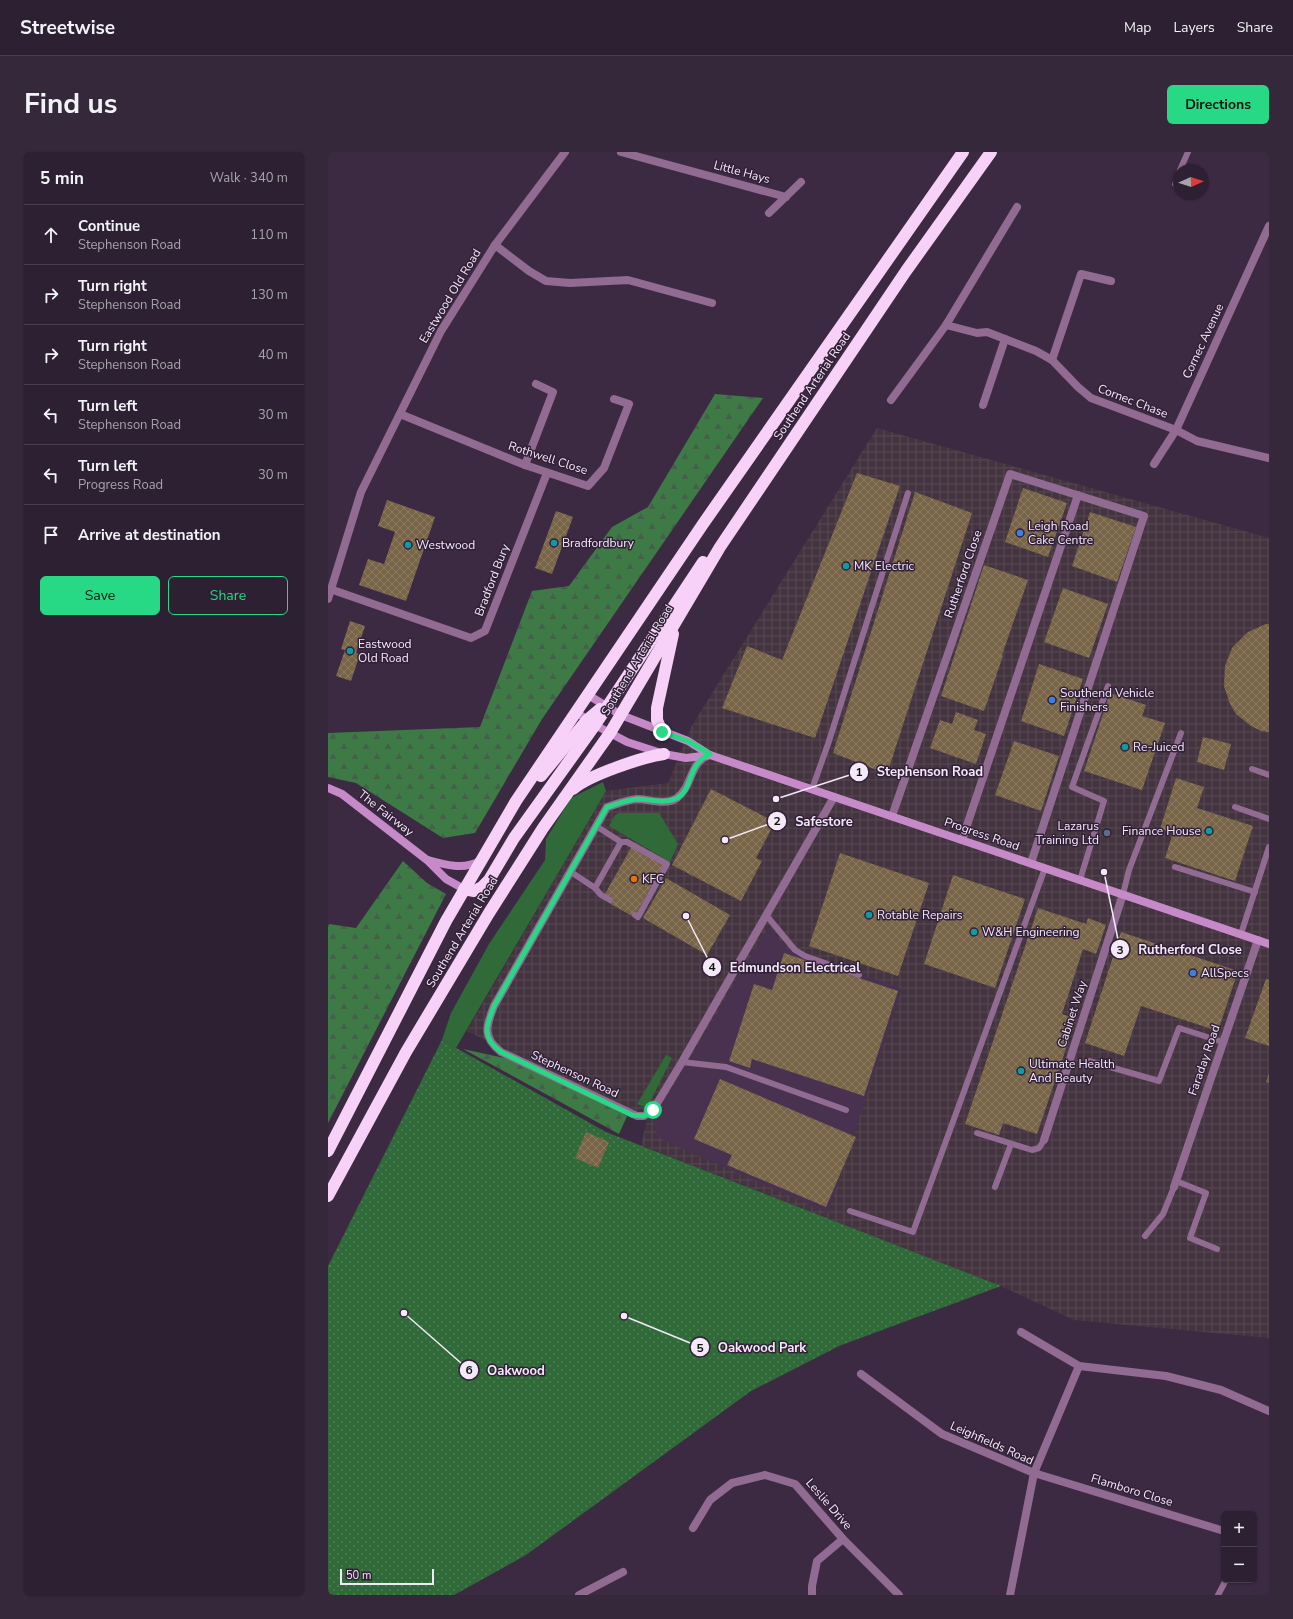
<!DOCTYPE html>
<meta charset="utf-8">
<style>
:root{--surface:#2d2032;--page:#35283a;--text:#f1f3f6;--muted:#a7a3ac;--line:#483e4d;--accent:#27d885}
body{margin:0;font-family:"Nunito Sans",sans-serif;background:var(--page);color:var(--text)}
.controls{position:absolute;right:12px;bottom:12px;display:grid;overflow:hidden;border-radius:6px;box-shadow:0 1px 3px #0004}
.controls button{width:36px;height:36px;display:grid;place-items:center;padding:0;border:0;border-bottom:1px solid var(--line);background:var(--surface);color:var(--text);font:20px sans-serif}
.compass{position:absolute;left:845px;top:12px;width:36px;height:36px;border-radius:50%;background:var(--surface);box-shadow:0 1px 3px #0004;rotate:87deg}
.scale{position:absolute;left:12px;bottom:10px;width:94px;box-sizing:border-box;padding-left:4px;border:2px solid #f4e9f9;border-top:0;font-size:11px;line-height:14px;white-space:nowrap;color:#f4e9f9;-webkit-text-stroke:3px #322038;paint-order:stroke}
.stop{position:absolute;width:12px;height:12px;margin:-9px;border:3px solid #27d885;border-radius:50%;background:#fff}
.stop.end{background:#27d885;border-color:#fff;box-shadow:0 1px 4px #0008}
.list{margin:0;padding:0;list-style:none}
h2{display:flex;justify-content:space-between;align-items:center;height:52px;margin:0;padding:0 16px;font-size:17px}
h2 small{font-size:13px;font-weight:400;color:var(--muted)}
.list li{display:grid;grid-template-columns:26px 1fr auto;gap:12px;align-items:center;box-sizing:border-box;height:60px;padding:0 16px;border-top:1px solid var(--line)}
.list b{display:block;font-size:15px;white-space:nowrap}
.list p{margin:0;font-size:13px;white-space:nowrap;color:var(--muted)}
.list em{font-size:13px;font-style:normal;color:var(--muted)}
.actions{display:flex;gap:8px;padding:12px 16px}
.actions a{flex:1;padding:9px 0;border:1px solid var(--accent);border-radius:6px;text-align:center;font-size:14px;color:var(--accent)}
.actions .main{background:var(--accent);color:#111}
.icon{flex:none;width:22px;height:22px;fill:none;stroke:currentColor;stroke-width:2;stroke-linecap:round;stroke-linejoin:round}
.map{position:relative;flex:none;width:941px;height:1443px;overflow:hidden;border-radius:6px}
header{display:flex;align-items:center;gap:24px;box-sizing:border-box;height:56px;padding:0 20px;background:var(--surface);border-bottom:1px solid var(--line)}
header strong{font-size:19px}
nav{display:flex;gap:22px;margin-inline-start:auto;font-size:14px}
.intro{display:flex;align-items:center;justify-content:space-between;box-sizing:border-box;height:96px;padding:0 24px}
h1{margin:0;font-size:28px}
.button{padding:10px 18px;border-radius:6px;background:var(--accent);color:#111;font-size:14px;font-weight:700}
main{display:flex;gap:24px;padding:0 24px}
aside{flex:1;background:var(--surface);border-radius:6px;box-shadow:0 1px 3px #0004}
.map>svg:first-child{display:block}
</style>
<header>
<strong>Streetwise</strong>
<nav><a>Map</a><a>Layers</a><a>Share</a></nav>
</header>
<div class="intro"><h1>Find us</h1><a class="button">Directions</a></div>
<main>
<aside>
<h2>5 min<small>Walk · 340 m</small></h2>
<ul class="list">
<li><svg class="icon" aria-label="ahead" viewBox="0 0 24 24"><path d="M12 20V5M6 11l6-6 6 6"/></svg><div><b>Continue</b><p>Stephenson Road</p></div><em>110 m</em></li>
<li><svg class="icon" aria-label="right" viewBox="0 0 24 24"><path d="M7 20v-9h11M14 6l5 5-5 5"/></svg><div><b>Turn right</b><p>Stephenson Road</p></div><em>130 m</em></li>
<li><svg class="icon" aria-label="right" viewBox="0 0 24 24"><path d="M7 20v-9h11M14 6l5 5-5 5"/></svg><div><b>Turn right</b><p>Stephenson Road</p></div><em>40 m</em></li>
<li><svg class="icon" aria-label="left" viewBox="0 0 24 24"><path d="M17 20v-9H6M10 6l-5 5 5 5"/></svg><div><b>Turn left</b><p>Stephenson Road</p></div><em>30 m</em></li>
<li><svg class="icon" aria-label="left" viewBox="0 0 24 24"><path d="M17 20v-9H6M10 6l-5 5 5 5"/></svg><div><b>Turn left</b><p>Progress Road</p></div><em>30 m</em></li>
<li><svg class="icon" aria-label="arrive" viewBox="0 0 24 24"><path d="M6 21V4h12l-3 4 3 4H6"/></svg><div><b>Arrive at destination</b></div></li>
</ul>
<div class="actions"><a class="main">Save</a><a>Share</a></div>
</aside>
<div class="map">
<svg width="941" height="1443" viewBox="0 0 941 1443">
<defs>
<pattern id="industrial-grid" width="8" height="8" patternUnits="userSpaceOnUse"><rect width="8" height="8" fill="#443440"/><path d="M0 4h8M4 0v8" fill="none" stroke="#564853"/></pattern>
<pattern id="forest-firs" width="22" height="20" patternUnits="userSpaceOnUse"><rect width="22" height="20" fill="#3d7a45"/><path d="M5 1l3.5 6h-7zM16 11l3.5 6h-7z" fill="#436048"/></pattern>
<pattern id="park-dots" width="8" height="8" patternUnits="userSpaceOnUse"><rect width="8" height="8" fill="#306a38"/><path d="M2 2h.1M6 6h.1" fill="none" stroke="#4f7f56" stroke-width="1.8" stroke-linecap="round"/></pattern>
<pattern id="building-cross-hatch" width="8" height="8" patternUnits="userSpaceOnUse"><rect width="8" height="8" fill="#786447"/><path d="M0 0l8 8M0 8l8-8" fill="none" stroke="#8c7a62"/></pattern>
</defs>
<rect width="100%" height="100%" fill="#3c2a43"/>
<polygon fill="url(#industrial-grid)" points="549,276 941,386 941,1186 746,1168 673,1134 313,993 319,968 139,879 278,639 340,631 363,575"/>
<polygon fill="#483250" points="441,774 458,796 574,837 500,1061 333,987 326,976 327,964"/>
<g fill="#306a38">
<polygon points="275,630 278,639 128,896 114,888 123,861 161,792 217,708 218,687 243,646"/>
<polygon points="291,661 331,661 350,692 342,710 281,674 287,663"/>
<polygon points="338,903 344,906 319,956 309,952"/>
</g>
<g fill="url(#forest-firs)">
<polygon points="387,242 435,246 214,567 147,681 115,686 28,631 0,625 0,581 152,575 204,439 241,434 284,375 320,355"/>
<polygon points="75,709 99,731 118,742 0,971 0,775 1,772 28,776"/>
<polygon points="135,897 194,910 299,964 291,982"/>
</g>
<polygon fill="url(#park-dots)" points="114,888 278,980 673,1134 511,1194 423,1239 198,1403 126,1443 0,1443 0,1114"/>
<g fill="url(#building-cross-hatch)">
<polygon points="529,321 572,334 487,586 394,556 419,494 454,508"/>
<polygon points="695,336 739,351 720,405 677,390"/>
<polygon points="587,340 644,361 559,622 505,601"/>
<polygon points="59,348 107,365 78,449 31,433 40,407 56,412 67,380 50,374"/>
<polygon points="228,359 245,365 224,422 207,416"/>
<polygon points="762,360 808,375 789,430 744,414"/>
<polygon points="656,413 700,428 674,503 675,504 656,559 613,544"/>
<polygon points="735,436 780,452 761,506 716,490"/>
<polygon points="22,469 37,474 28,501 32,502 23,529 8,524 17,498 13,497"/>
<polygon points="938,472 941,472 941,580 933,579 923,574 908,562 902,552 896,534 897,514 904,496 920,480"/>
<polygon points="711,512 755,527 736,584 693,569"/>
<polygon points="782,541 818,553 814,564 837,571 814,638 756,619"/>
<polygon points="628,560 650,568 646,578 658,582 648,612 602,596 612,568 624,572"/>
<polygon points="875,585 903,592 896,618 869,610"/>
<polygon points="686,589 731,604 713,659 667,643"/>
<polygon points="848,626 876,635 869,656 925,674 907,729 837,706 845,681 832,677"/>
<polygon points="383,637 447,670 428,706 434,709 413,749 344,713"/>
<polygon points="304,694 336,712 306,765 281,751 283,746 277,742"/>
<polygon points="512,701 601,731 570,824 481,794"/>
<polygon points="625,723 697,747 667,836 596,812"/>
<polygon points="338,726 402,763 379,803 315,766"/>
<polygon points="710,756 758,772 760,766 778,773 768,802 755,797 734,862 748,867 709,982 675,971 671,983 637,972"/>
<polygon points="793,780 910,819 890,879 813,854 796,904 757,891"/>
<polygon points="456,801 570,839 536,944 424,907 422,916 401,909 426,832 444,838"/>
<polygon points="938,827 941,828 941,894 917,886"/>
<polygon points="941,922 941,931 938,930"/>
<polygon points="392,927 528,985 498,1055 399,1013 404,1003 366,987"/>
<polygon points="258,980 281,990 270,1016 247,1006"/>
</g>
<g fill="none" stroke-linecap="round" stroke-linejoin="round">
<g stroke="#926b93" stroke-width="6">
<polyline points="852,18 860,0"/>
<polyline points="847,32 851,21"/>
<polyline points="924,617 941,623"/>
<polyline points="484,637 500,592 580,341"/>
<polyline points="907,655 941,667"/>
<polyline points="293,690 299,690 339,712 310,765 307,763"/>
<polyline points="847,715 927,740"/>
<polyline points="243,720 267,736 293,690 268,674"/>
<polyline points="752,728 776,649 744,635 780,534"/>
<polyline points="267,736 273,743 282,748"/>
<polyline points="795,742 801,718 853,581"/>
<polyline points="438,763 467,798 477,804 531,823"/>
<polyline points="913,782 941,695"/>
<polyline points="761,909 831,929 851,876 895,890"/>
<polyline points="354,910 398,915 518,958"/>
<polyline points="649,981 704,998 711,996 716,988"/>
<polyline points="848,1029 878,1041 862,1086 889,1097"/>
<polyline points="667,1035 683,992"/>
<polyline points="522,1059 585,1080 717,716"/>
<polyline points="817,1084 835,1062 846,1035"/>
<polyline points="890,1443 898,1428"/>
</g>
<g stroke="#926b93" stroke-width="8">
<polyline points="293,0 458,45"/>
<polyline points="441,61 473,30"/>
<polyline points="167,93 201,119 218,129 242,131 300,128 384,151"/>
<polyline points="618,173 649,181 659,180 677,187"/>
<polyline points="724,208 753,122 783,129"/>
<polyline points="563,248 618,173 689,55"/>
<polyline points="655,253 677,187 708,199 724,208 750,235 763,246 848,278 869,289 941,306"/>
<polyline points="72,262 197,313 260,334 276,316 301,252 286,247"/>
<polyline points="826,312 848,278 941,74"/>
<polyline points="197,313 225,240 208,232"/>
<polyline points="2,437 143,486 157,479 219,321"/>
<polyline points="0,447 33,340 113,179 167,93 237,0"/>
<path d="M381,603C361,611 365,634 349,646C338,654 321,647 309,647C299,648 289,652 279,655L166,854C158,874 154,885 173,900L309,964H316L325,958L354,910L506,645"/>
<polyline points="564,664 682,322 816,364 703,711"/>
<polyline points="634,688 750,343"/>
<polyline points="716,988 795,742"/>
<polyline points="846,1035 930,788"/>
<polyline points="693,1180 751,1214"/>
<polyline points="533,1222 614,1282 706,1321 896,1379"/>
<polyline points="365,1376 382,1348 404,1331 437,1323 467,1332 515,1387 571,1443"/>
<polyline points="251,1443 295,1420"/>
<polyline points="484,1443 484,1434 489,1409 515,1387"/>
<polyline points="682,1443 706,1321 751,1214 838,1224 893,1238 941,1259"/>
</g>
<g stroke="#c78ac9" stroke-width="8">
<polyline points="260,543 293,563 360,589 382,603 941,792"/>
<polyline points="248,560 267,573 299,590 336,602 358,606 382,603"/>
<polyline points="0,636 14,642 99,708 118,727 136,737"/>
<path d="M100,708C117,713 136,718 152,709"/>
</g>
<g stroke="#f7d1f7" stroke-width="12">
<polyline points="334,580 329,568 329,556 345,482"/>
<polyline points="213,624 259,568 272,557"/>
<path d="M245,637C261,623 315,605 336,602"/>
<polyline points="136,737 146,739 154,735 161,728 186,686 267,573 375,410"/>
<polyline points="0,999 118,769 188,649 375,372 635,0"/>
<polyline points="0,1044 78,900 161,761 215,676 282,581 392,395 578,119 663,0"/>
</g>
</g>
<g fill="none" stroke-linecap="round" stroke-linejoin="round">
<path stroke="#27d885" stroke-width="5" d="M325,958L316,964L304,963L173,900C153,885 158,874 166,854L279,655C289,652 299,648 309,647C322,647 335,652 347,647C366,639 358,612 382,602L360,589L334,580"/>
</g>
<g fill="#3f7fe0" stroke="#322038" stroke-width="1.5">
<circle cx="692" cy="381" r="4"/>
<circle cx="724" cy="548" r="4"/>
<circle cx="865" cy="821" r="4"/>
</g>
<g fill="#0f9aa8" stroke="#322038" stroke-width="1.5">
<circle cx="226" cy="391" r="4"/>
<circle cx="80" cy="393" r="4"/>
<circle cx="518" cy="414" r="4"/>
<circle cx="22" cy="499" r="4"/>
<circle cx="797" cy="595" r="4"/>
<circle cx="881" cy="679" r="4"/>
<circle cx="541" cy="763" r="4"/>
<circle cx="646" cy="780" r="4"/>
<circle cx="693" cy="919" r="4"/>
</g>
<circle fill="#5c6f8a" stroke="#322038" stroke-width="1.5" cx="779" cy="681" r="4"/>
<circle fill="#e8710a" stroke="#322038" stroke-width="1.5" cx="306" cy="727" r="4"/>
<g text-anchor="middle" stroke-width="3" stroke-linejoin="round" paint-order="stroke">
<g font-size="12" fill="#f4e9f9" stroke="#322038">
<text transform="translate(414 20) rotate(15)" y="4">Little Hays</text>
<text transform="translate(122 144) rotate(-59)" y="4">Eastwood Old Road</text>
<text transform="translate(875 189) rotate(-65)" y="4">Cornec Avenue</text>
<text transform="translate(484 234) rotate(-56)" y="4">Southend Arterial Road</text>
<text transform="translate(805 249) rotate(21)" y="4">Cornec Chase</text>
<text transform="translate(220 306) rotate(18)" y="4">Rothwell Close</text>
<text transform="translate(635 422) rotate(-71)" y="4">Rutherford Close</text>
<text transform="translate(164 428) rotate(-69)" y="4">Bradford Bury</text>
<text transform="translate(309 508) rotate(-59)" y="4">Southend Arterial Road</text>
<text transform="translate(58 661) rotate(38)" y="4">The Fairway</text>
<text transform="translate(654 682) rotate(19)" y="4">Progress Road</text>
<text transform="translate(134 780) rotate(-59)" y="4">Southend Arterial Road</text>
<text transform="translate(744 862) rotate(-72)" y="4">Cabinet Way</text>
<text transform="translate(876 908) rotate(-71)" y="4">Faraday Road</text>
<text transform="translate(247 922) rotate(25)" y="4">Stephenson Road</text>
<text transform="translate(664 1291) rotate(24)" y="4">Leighfields Road</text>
<text transform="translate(804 1338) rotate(17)" y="4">Flamboro Close</text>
<text transform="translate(501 1352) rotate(49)" y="4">Leslie Drive</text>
</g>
<g font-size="12" fill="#f4e9f9" stroke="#322038" text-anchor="start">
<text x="700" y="378">Leigh Road<tspan x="700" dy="14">Cake Centre</tspan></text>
<text x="234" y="395">Bradfordbury</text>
<text x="88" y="397">Westwood</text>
<text x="526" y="418">MK Electric</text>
<text x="30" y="496">Eastwood<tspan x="30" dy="14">Old Road</tspan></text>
<text x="732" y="545">Southend Vehicle<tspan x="732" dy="14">Finishers</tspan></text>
<text x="805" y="599">Re-Juiced</text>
<text x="771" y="678" text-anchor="end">Lazarus<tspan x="771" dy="14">Training Ltd</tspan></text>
<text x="873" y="683" text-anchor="end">Finance House</text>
<text x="314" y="731">KFC</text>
<text x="549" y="767">Rotable Repairs</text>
<text x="654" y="784">W&amp;H Engineering</text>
<text x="873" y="825">AllSpecs</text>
<text x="701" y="916">Ultimate Health<tspan x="701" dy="14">And Beauty</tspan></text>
</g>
</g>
<path fill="none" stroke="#f4e9f9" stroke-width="1.5" d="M448 647L531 620M397 688L449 669M776 720L792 797M358 764L384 815M296 1164L372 1195M76 1161L141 1218"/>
<g fill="#f4e9f9" stroke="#322038" stroke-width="1.5">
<circle cx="448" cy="647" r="4"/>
<circle cx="397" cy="688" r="4"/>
<circle cx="776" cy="720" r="4"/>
<circle cx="358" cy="764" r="4"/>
<circle cx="296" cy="1164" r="4"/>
<circle cx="76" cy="1161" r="4"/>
<circle cx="531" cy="620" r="10"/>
<circle cx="449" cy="669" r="10"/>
<circle cx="792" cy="797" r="10"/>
<circle cx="384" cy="815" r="10"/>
<circle cx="372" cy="1195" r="10"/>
<circle cx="141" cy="1218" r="10"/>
</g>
<g font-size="12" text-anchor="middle" font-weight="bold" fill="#111">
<text x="531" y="624">1</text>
<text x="449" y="673">2</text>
<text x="792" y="802">3</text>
<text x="384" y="819">4</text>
<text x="372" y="1200">5</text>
<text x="141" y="1222">6</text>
</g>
<g font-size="13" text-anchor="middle" font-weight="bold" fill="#f4e9f9" stroke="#322038" stroke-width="3" stroke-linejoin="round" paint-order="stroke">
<text x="602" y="624">Stephenson Road</text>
<text x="496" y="674">Safestore</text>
<text x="862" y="802">Rutherford Close</text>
<text x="467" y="820">Edmundson Electrical</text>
<text x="434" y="1200">Oakwood Park</text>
<text x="188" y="1223">Oakwood</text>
</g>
</svg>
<div class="controls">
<button>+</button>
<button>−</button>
</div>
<svg class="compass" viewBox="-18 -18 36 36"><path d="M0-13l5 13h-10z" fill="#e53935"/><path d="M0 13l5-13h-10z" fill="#a7a3ac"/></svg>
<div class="scale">50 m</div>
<div class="stop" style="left:325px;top:958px"></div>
<div class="stop end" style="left:334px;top:580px"></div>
</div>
</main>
